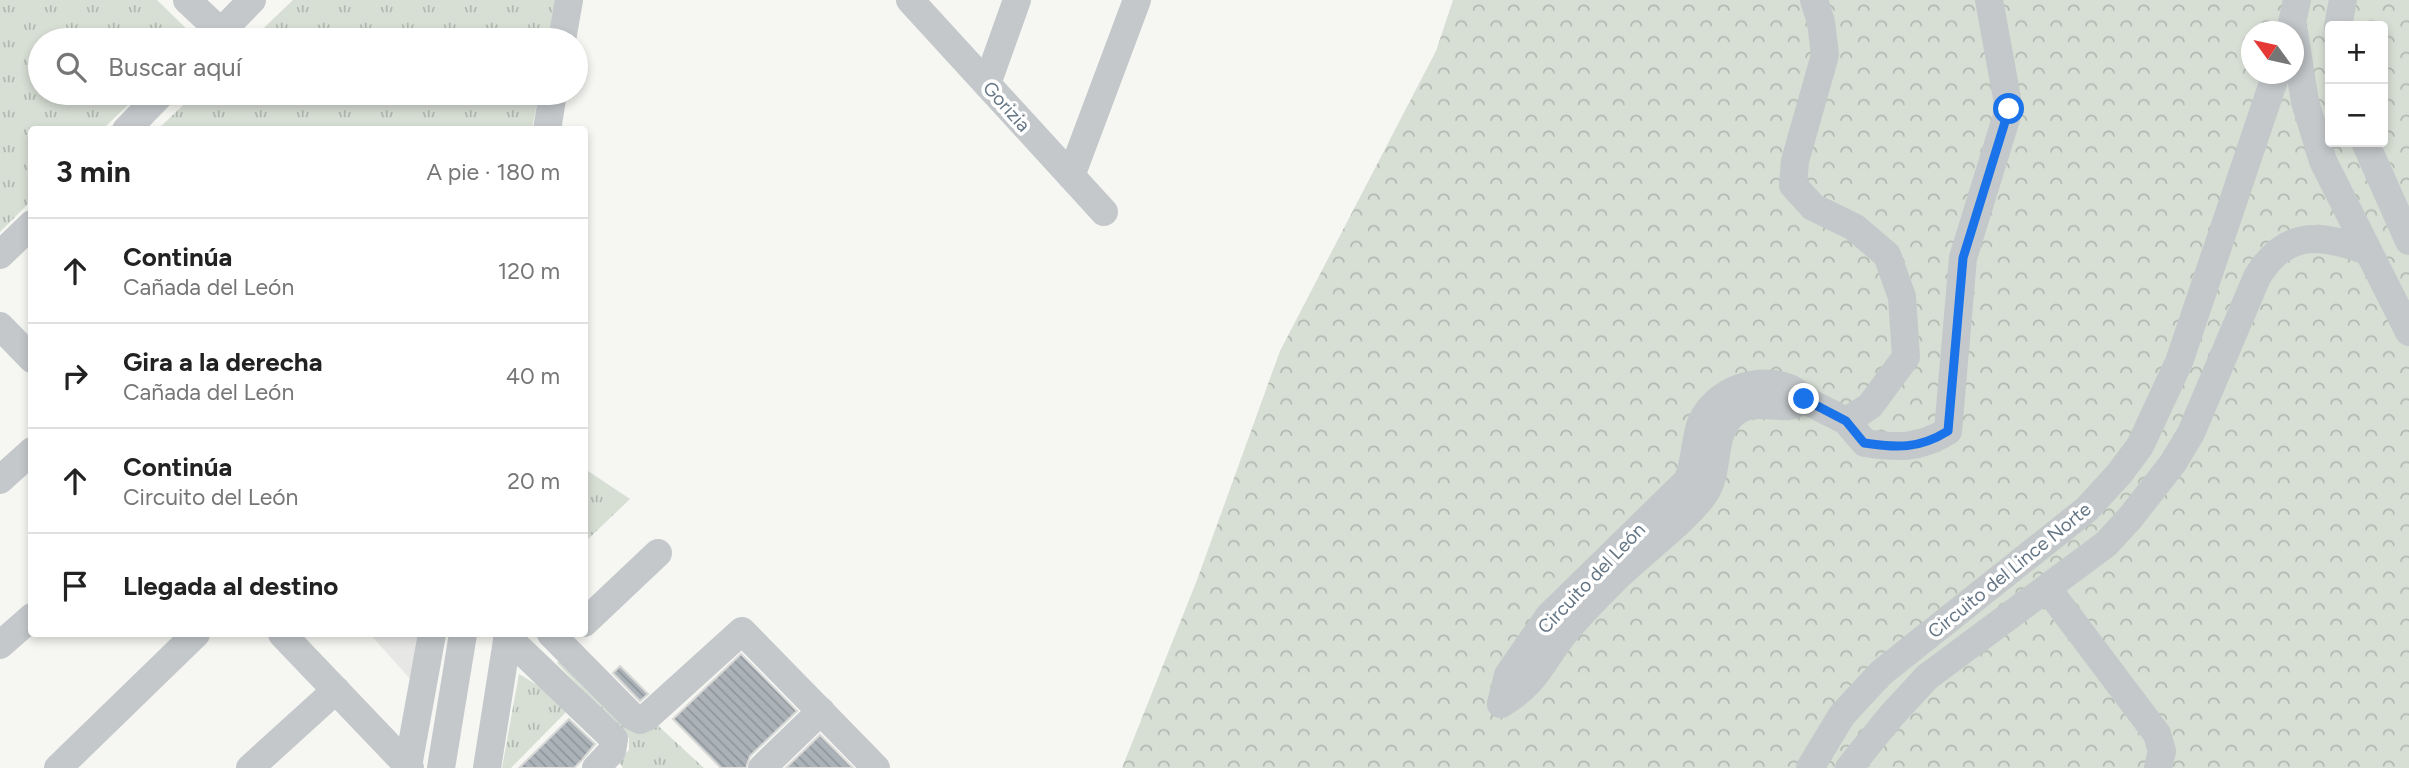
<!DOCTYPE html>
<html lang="es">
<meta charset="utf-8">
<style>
:root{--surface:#fff;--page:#f6f6f6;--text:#222;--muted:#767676;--line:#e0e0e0}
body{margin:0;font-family:Figtree,sans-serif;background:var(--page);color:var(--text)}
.controls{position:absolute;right:21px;top:21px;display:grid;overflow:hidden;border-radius:7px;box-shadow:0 4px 10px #0003}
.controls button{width:63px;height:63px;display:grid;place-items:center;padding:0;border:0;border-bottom:2px solid var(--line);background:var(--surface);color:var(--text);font:35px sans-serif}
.compass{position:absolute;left:2241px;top:21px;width:63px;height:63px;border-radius:50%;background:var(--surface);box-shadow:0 4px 10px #0003;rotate:303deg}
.stop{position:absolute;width:21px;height:21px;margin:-16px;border:5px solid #1a73e8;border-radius:50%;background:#fff}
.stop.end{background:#1a73e8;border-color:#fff;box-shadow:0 2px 7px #0008}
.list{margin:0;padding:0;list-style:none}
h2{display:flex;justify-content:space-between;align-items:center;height:91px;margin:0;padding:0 28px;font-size:30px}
h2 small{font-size:23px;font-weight:400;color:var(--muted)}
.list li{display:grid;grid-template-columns:46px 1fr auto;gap:21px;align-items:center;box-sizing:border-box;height:105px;padding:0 28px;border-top:2px solid var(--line)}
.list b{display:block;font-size:26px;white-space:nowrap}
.list p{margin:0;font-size:23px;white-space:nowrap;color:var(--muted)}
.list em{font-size:23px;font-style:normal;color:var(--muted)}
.icon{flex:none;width:38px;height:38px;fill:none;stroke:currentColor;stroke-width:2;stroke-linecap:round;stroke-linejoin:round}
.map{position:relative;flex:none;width:2409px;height:768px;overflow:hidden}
.search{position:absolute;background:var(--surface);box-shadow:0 4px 10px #0003;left:28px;top:28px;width:560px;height:77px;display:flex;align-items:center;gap:18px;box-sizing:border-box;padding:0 24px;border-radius:38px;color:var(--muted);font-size:26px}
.panel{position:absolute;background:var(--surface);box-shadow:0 4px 10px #0003;left:28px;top:126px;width:560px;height:511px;border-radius:7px}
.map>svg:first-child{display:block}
</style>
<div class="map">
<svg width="2409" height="768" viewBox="0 0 2409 768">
<defs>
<pattern id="grass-tufts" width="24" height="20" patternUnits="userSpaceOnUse" patternTransform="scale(1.75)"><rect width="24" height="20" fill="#d7ded4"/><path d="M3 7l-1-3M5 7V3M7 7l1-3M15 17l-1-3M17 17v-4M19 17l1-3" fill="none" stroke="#b2b9b2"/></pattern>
<pattern id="forest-crowns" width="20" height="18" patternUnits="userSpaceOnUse" patternTransform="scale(1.75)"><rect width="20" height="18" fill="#d7ded4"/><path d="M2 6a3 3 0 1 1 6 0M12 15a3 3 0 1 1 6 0" fill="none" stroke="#b2b9b2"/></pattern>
<pattern id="building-back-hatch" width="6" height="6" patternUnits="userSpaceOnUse" patternTransform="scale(1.75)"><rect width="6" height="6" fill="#abb3b9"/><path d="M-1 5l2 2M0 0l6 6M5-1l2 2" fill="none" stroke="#8f969c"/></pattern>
</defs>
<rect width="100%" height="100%" fill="#f6f7f3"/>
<polygon fill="#e7e8e6" points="370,634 418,634 411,680"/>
<g fill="url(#grass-tufts)">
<polygon points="0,0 157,0 195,37 192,40 40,40 40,93 140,93 103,129 32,130 31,201 0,232"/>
<polygon points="293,0 555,0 548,40 251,40"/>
<polygon points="196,93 539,93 532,129 158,129"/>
<polygon points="585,469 630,499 585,542"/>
<polygon points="561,658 655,723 704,768 623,768 618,761 629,750 629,738 557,663"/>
<polygon points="519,674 572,706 511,768 502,768"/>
</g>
<path fill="url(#forest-crowns)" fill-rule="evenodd" d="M1453,0H2409V768H1122L1197,580L1280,351L1436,51ZM2330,26H2383V142H2330ZM2252,32H2294V74H2252Z"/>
<g fill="url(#building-back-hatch)" stroke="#d8d8d6" stroke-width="2">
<polygon points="741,654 797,711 750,756 746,768 721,768 673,719"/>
<polygon points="620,666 648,694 640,701 613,673"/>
<polygon points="569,719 595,744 582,760 574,768 519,768"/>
<polygon points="820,735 853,768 786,768"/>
</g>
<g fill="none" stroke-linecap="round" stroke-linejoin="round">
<g stroke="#c4c8cb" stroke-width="28">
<polyline points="187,0 221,32"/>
<polyline points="910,0 1104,212"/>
<path d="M1814,0L1821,22L1825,55L1795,161L1793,185L1813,207L1854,227L1887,255L1902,297L1906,357L1870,406L1846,421L1865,443C1897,448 1919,449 1948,431L1963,258L2009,109L1989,0"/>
<polyline points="2338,26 2343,0"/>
<polyline points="2290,32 2297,0"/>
<polyline points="2294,32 2305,102 2323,161 2409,332"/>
<polyline points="213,40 252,0"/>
<polyline points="562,40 569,0"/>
<polyline points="987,84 1017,0"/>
<polyline points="126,130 162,93"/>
<polyline points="547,130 553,93"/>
<polyline points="2365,142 2409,241"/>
<polyline points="1071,176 1137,0"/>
<polyline points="0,255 32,224"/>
<polyline points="0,326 32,359"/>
<polyline points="0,480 32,451"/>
<polyline points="2047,588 2157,734 2162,751 2158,768"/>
<polyline points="584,623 658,553"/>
<polyline points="282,634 410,768"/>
<polyline points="551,634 632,716 640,720 647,717 742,631 876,768"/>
<polyline points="507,637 614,739 612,751 596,768"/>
<polyline points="0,645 32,617"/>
<path d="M1501,704L1508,675L1549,616L1687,481C1696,462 1694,442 1701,423C1715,391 1757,375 1789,388C1796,390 1801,397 1807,401C1820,408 1833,414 1846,421"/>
<path d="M1501,704C1538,682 1541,662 1567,630C1581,613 1598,596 1614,580C1640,554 1683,523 1703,496C1720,474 1711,443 1727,421C1746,393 1778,412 1795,404"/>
<polyline points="408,766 432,634"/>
<polyline points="58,768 196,634"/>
<polyline points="250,768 336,690"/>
<polyline points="441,768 463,634"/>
<polyline points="487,768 508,634"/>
<polyline points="762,768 821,711"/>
<polyline points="1810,768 1842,715 1881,673 2087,509 2119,474 2140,446 2179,362 2276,74"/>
<path d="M1849,768L1891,716L1927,677L2106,544L2130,518L2173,463L2191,433L2257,277C2286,229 2321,234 2367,251"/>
</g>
</g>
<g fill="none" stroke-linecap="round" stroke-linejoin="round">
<path stroke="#1a73e8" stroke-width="9" d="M1804,399L1846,421L1864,443C1897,448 1919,449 1948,431L1963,258L2009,109"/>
</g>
<g text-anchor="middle" stroke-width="7" stroke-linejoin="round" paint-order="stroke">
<g font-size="19" fill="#657685" stroke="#fff">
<text transform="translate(1007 106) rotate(48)" y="7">Gorizia</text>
<text transform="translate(2009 570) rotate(-39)" y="7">Circuito del Lince Norte</text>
<text transform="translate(1591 578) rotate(-46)" y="7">Circuito del León</text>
</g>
</g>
</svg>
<div class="controls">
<button>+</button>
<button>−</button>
</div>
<svg class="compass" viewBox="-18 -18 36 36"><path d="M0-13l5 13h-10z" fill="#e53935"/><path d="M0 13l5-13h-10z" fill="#767676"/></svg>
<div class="stop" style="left:2009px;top:109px"></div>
<div class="stop end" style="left:1804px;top:399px"></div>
<div class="search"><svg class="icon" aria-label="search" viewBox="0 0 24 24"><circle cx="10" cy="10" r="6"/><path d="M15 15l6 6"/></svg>Buscar aquí</div>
<section class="panel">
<h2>3 min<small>A pie · 180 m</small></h2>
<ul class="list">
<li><svg class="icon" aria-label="ahead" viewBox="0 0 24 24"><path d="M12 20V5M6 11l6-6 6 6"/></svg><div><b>Continúa</b><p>Cañada del León</p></div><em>120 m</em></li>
<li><svg class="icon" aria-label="right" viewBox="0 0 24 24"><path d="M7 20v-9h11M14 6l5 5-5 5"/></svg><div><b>Gira a la derecha</b><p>Cañada del León</p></div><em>40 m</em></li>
<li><svg class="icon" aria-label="ahead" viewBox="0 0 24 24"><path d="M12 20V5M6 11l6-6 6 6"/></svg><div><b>Continúa</b><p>Circuito del León</p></div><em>20 m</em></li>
<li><svg class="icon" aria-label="arrive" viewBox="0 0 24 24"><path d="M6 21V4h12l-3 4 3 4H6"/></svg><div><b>Llegada al destino</b></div></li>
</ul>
</section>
</div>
